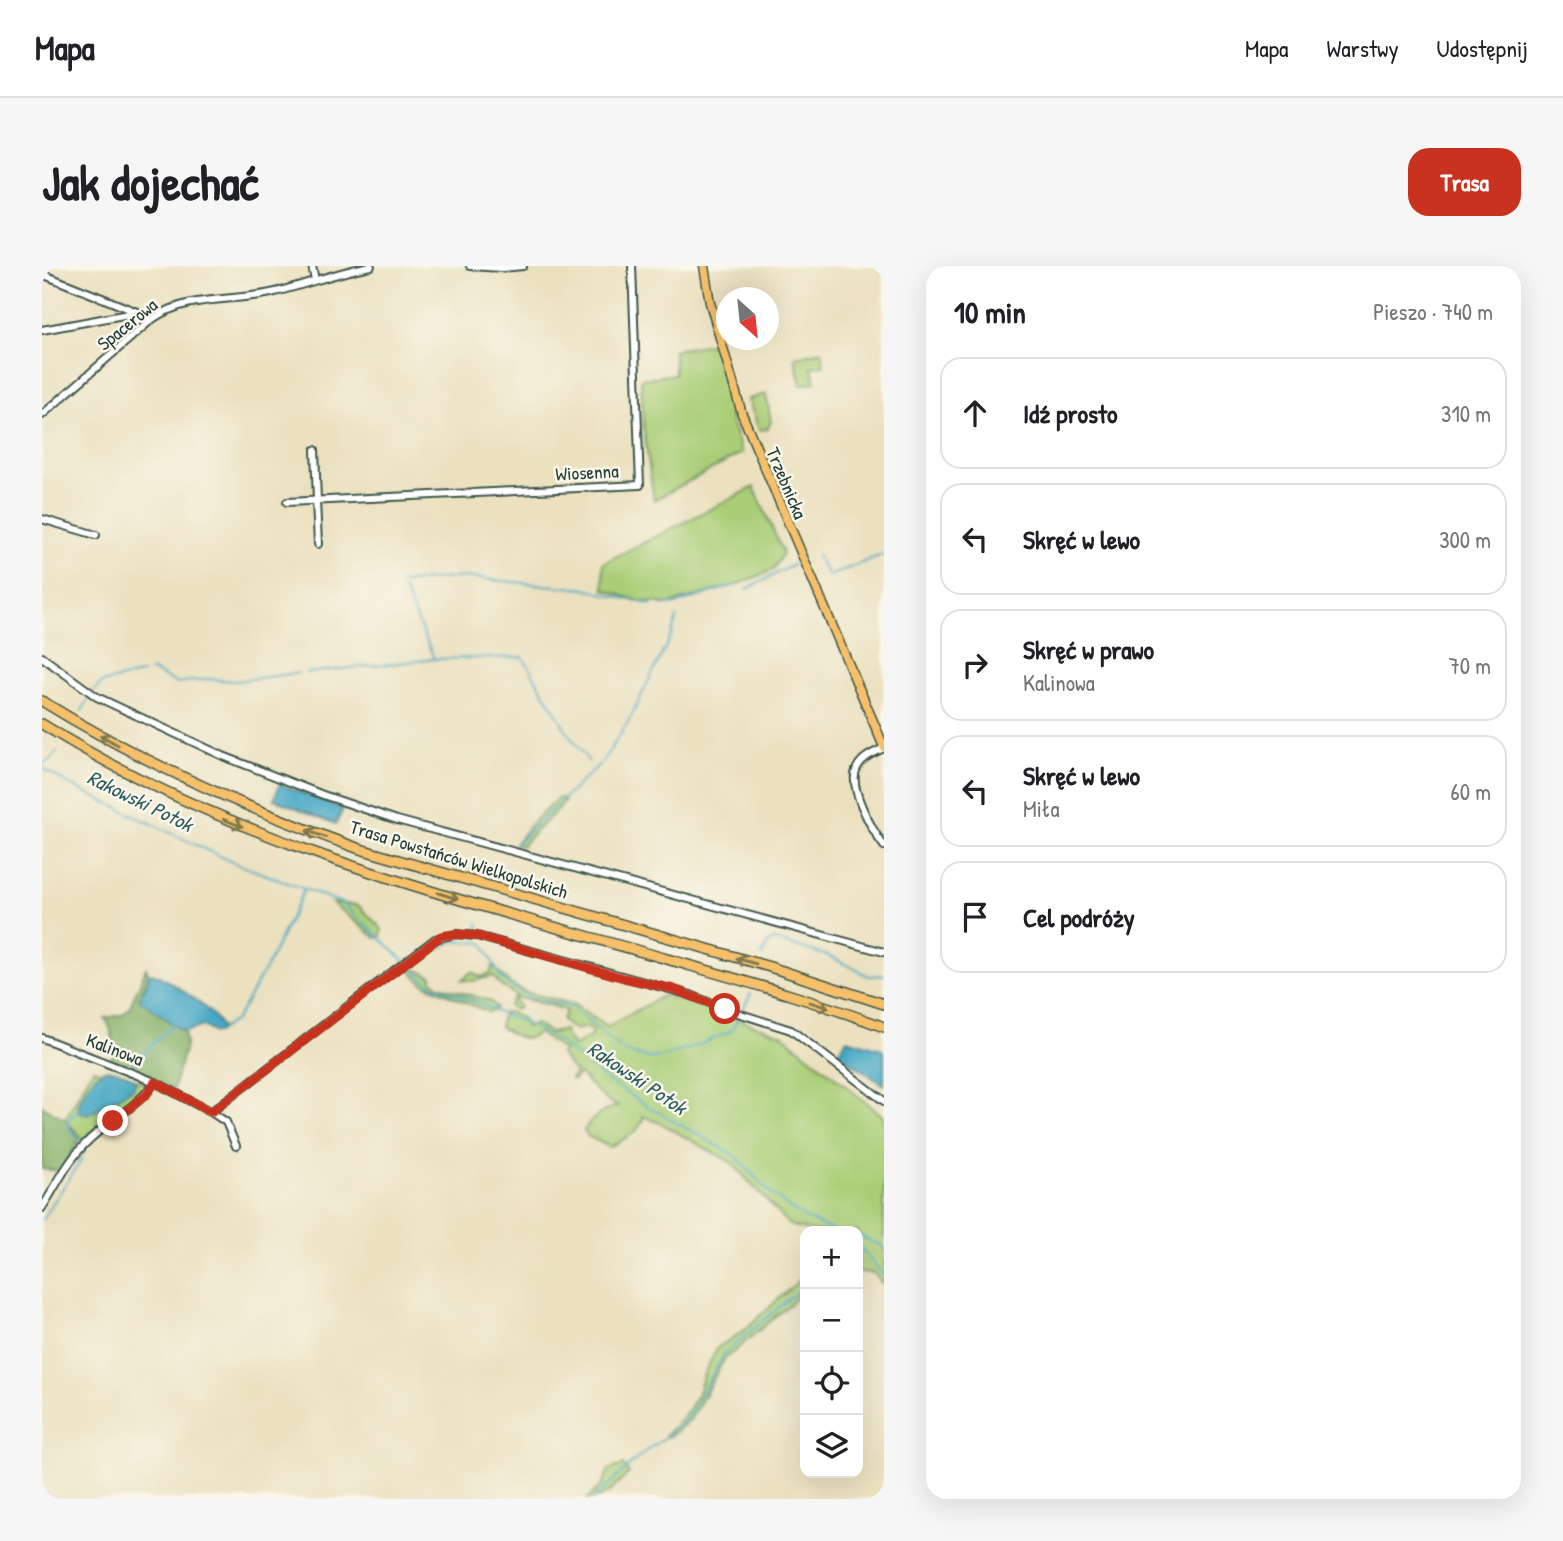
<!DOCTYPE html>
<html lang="pl">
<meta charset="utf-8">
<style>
:root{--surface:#fff;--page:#f6f6f6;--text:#202124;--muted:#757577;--line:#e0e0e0;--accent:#c8321e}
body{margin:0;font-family:"Patrick Hand",sans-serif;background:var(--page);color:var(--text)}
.controls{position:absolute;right:21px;bottom:21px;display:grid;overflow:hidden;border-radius:14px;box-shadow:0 7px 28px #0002}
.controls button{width:63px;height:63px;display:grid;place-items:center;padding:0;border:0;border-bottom:2px solid var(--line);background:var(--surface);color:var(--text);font:35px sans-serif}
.compass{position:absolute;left:674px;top:21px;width:63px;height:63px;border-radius:50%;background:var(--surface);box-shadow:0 7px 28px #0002;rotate:153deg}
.stop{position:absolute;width:21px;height:21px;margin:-16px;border:5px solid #c8321e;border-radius:50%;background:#fff}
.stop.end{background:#c8321e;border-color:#fff;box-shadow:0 2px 7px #0008}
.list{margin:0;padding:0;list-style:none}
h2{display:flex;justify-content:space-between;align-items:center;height:91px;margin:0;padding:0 28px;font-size:30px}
h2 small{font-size:23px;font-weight:400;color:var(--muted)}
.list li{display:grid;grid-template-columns:46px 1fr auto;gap:21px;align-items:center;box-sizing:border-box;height:112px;margin:0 14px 14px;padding:0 14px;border:2px solid var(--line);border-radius:21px}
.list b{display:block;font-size:26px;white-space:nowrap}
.list p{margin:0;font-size:23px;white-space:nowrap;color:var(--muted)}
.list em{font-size:23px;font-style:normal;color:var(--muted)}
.icon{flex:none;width:38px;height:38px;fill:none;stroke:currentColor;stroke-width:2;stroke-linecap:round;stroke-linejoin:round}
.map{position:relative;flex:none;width:842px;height:1233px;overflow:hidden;border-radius:21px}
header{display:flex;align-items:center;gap:42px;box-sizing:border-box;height:98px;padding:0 35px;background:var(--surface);border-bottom:2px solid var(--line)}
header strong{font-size:33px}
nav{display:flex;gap:38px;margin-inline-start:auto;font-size:24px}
.intro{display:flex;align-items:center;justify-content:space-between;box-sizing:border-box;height:168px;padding:0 42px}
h1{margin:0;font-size:49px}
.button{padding:18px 32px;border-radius:21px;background:var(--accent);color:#fff;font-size:24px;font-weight:700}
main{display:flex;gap:42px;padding:0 42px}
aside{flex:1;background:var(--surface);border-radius:21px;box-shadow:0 7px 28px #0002}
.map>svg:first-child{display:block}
</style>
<header>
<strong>Mapa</strong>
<nav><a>Mapa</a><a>Warstwy</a><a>Udostępnij</a></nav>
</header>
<div class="intro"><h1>Jak dojechać</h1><a class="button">Trasa</a></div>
<main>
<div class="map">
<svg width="842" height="1233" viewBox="0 0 842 1233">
<rect width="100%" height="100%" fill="#fbf7ec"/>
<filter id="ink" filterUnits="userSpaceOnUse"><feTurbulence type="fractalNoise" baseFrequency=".0143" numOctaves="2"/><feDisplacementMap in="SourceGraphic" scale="14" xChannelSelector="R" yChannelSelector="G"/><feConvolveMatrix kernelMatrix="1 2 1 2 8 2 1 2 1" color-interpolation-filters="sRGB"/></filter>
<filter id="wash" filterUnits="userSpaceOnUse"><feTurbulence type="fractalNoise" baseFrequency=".00686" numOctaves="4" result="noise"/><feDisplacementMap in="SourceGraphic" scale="28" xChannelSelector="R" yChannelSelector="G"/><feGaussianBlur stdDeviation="1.57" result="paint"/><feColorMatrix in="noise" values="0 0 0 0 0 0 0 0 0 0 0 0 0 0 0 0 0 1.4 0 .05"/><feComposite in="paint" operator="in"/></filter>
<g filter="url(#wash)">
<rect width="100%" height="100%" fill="#ebe1bf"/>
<g fill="#aace77" stroke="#648656" stroke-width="2">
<polygon points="673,77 691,151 688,152 700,187 612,234 602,166 599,113 633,108 632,84"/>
<polygon points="780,85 782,99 770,101 773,116 759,119 753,91"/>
<polygon points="724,128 729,156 725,163 717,164 706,133"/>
<polygon points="712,221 741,287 731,304 697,318 628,338 596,335 562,323 561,297"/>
<polygon points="516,532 521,532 523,536 479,580 473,578 490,557"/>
<polygon points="290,637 316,639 340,663 339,670 334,672"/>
<path d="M451,700L468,718L483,726L531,738L565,761L622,729L740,768L842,851V1020L832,1007L819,1006L816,1004V965H769L747,959L690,897L618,857L601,850V855L593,866L568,881L547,871L542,865C547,853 565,842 576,840L565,835L537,808L531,814L529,812L533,807L518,788L522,785L496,767C482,778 472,769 458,761L459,752L462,747L467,746L480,752L483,761L494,758L508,767L523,764L525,773L532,780L548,771L550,765L544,761L533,764L521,756L520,753L524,745C509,738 490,736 474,731L473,735L477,740L476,743H472L467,739L473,729L459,720L451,710L432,715L420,714L429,706L439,711L448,707Z"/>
<polygon points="373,703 390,710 390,714 395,719 448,735 454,741 453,744 446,746 382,718 367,704"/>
<polygon points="51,803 58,805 37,838 46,849 77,831 94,816 90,811 106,821 101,829 42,874 23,853"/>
<polygon points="763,1009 763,1025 682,1094 648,1154 627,1171 623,1170 644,1147 656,1127 662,1108 675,1082 700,1066"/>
<path d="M581,1199L587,1207C572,1221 566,1233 545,1233L559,1220L567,1204Z"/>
</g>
<g fill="#87b168" stroke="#53774e" stroke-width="2">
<path d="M104,702L107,708L97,733L142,766L144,777L131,824L69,794C74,779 71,765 63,752L80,749L87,743Z"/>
<polygon points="0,840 23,853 38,872 19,905 0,903"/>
</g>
<g fill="#44a7c4" stroke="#32727c" stroke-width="2">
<polygon points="238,518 301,543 294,558 232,533"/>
<path d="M110,707C130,716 170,742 179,761L177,766L172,767L161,760L142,766L97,733L104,720L107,708Z"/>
<polygon points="805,773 840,783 842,785 842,819 795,787"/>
<path d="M65,803C75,804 86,807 94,815L91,822L46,849L36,845C37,832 51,806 65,803Z"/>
</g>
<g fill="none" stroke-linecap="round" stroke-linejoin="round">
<g stroke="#44a7c4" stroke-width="2">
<polyline points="775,290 787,310 842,288"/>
<polyline points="358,317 422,311 452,314 543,323 610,339"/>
<polyline points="361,322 392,392"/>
<polyline points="705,323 753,298"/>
<polyline points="619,340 634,338 694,319"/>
<polyline points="107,405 111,405 134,417 166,413 193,415 256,407"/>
<polyline points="264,407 392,393 481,391 526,467 547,496"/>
<polyline points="52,425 60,417 101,407"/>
<polyline points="40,445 48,431"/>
<polyline points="0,498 9,493 15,485"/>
<polyline points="0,502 30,520 190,596 300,637 363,695"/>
<polyline points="472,580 560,496 585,458 628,372 635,352"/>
<polyline points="436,657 437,667"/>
<polyline points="720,690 726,677 732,674 787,690 827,710 842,709"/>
<polyline points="369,701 389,719 438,737 463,750 482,756 519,777 565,814 602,838 694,890 726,925 745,940 763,952 792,965"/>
<polyline points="370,701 390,686 412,675 441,677 459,712 463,716 489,732 529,741 580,784 591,789 609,792 620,791 659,778 688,766 697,752"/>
<polyline points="701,743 709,728"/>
<polyline points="178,764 194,753 202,740 227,696 262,624"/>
<polyline points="88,801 131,758"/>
<polyline points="37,844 30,850 26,858 28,864 39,876"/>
<polyline points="0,954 38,896 42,883"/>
<polyline points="816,969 842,981"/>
<polyline points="816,980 842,1010"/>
<polyline points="551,1233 600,1188 631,1166 646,1151 683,1087 763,1019"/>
</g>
</g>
</g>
<g filter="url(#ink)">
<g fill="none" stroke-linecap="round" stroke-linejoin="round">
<g stroke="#3e5649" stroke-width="10">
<g id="minor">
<polyline points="270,0 273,14"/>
<polyline points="428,0 460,2 481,0"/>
<polyline points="0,8 100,48 109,54"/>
<polyline points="0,64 92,47"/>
<path d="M0,149L109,54C146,28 188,36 229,27C263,19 295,6 329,0"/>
<polyline points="273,184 275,234"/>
<polyline points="274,234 276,278"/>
<polyline points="245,236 598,219 590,0"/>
<polyline points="0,253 54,269"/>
<polyline points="0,391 55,431 181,490 281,529 355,554 842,686"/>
<path d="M842,482C832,487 820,491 815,502C805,521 831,565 842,580"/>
<polyline points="0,772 113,816 169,846 184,856 194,880"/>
<polyline points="169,846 393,673 414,668 435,670 649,729 683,743 749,764 842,835"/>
<path d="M0,942C14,920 27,892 47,874C69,853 95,841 113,816"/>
</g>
</g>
<g stroke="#3e5649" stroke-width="11">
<polyline id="major" points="662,0 668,37 700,148 842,481"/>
</g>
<g stroke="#3e5649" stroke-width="12">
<g id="highway">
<path d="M0,435C100,497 207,544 318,583L728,701L842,738"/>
<path d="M0,458C192,579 410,631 625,693C698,714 771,734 842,761"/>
</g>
</g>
<use href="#minor" stroke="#fff" stroke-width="6"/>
<use href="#major" stroke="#f6c06b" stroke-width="8"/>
<use href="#highway" stroke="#f6c06b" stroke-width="9"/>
</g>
<defs><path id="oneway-shaft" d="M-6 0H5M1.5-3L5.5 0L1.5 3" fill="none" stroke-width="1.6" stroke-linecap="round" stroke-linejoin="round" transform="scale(1.75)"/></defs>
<g stroke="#80784d">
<use href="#oneway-shaft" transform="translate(67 474) rotate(-151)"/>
<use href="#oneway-shaft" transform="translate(191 557) rotate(21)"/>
<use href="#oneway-shaft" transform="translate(274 568) rotate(-161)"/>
<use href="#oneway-shaft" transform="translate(406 630) rotate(17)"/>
<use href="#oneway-shaft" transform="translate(704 695) rotate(-164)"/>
<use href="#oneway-shaft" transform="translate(777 739) rotate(18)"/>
</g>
</g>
<g fill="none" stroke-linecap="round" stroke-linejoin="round" filter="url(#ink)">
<polyline stroke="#c8321e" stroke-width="9" points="71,855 104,829 113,816 169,846 399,670 414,668 435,670 582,712 631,723 683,743"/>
</g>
<g text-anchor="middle" stroke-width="5" stroke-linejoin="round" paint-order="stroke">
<g font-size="19" fill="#1f3d34" stroke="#fbf7ec">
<text transform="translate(85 58) rotate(-39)" y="7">Spacerowa</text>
<text transform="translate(545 206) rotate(-3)" y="7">Wiosenna</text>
<text transform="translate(745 217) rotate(67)" y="7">Trzebnicka</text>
<text transform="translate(417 593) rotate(17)" y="7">Trasa Powstańców Wielkopolskich</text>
<text transform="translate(73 783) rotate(21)" y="7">Kalinowa</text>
</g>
<g font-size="21" font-style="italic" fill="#2a5d5f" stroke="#fbf7ec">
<text transform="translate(98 535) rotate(26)" y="7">Rakowski Potok</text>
<text transform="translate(595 812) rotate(34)" y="7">Rakowski Potok</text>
</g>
</g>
</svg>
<div class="controls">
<button>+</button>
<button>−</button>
<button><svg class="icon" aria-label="locate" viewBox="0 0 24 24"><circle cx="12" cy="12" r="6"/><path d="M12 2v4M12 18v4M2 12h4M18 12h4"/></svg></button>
<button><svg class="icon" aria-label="layers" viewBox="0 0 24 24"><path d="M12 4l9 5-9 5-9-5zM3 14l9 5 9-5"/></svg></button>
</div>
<svg class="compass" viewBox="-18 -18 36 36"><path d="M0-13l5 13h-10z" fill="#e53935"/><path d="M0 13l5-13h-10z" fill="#757577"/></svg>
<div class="stop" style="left:683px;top:743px"></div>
<div class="stop end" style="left:71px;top:855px"></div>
</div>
<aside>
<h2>10 min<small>Pieszo · 740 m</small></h2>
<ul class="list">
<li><svg class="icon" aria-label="ahead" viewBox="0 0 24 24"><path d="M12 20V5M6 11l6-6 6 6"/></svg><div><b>Idź prosto</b></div><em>310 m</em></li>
<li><svg class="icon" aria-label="left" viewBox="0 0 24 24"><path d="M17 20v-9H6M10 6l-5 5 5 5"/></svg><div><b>Skręć w lewo</b></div><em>300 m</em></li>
<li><svg class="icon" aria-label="right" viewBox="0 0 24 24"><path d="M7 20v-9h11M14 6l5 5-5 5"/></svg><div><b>Skręć w prawo</b><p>Kalinowa</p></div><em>70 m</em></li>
<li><svg class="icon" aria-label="left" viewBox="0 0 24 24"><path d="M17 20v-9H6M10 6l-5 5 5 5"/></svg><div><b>Skręć w lewo</b><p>Miła</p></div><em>60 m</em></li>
<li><svg class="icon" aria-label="arrive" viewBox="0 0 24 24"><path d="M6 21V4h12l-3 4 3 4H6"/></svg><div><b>Cel podróży</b></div></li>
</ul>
</aside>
</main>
